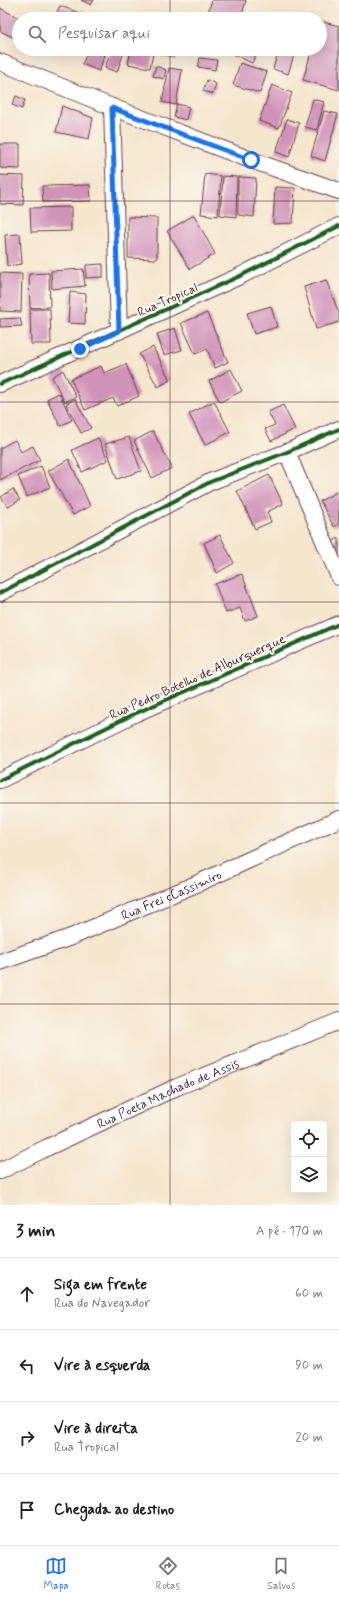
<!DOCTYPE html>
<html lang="pt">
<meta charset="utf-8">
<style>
:root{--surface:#fff;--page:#f2f2f2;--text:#222;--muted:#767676;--line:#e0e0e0;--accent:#1a73e8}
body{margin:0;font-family:Mynerve,sans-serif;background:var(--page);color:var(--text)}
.controls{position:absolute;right:12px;bottom:12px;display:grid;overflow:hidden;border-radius:4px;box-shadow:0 4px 16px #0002}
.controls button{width:36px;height:36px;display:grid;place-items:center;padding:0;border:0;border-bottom:1px solid var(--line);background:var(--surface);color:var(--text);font:20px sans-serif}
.stop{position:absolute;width:12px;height:12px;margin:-9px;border:3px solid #1a73e8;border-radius:50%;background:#fff}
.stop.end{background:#1a73e8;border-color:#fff;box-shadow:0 1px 4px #0008}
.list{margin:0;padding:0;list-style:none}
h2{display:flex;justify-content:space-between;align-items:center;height:52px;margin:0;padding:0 16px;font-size:17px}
h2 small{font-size:13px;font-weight:400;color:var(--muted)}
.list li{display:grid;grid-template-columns:26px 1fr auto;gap:12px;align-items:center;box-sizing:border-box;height:72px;padding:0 16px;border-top:1px solid var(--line)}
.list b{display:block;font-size:15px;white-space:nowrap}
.list p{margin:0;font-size:13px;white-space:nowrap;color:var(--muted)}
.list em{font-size:13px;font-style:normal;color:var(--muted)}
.icon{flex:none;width:22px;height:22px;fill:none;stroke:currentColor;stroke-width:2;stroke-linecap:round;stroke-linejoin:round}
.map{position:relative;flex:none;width:339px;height:1205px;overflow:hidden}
.search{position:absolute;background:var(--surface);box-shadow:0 4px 16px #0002;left:12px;right:12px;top:12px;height:44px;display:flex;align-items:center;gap:10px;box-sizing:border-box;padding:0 14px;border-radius:22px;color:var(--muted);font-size:15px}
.sheet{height:340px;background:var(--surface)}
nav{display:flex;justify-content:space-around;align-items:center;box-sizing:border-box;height:56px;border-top:1px solid var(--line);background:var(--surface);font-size:11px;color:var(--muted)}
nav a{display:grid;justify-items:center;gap:2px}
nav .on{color:var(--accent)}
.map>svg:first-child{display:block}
</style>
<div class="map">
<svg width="339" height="1205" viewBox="0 0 339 1205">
<rect width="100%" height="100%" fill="#fbf7ec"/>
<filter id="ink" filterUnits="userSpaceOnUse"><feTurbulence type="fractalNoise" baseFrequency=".025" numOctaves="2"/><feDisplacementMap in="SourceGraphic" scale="8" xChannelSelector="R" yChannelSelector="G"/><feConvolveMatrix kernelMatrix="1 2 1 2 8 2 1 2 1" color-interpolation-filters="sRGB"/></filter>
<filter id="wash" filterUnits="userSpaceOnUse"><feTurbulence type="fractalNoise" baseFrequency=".012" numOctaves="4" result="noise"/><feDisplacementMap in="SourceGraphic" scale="16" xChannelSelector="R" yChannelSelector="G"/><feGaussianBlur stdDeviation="0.9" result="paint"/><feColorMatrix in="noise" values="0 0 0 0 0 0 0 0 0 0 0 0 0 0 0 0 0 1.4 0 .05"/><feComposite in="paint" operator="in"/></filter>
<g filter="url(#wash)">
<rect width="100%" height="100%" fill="#f5e6ce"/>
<g id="blocks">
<g fill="#d094b9">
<polygon points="81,0 94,0 91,5"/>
<polygon points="212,0 246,0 241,19 206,19"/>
<polygon points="60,6 85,15 83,19 53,19"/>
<polygon points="0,8 21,19 19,19 19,35 17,39 0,31"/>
<polygon points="320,21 339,26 339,90 303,80 312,49 320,49"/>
<polygon points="89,49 107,49 99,71 82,64"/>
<polygon points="112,49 125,49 117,72 105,68"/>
<polygon points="131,49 154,49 150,68 128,64"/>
<polygon points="160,49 176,49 174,57 159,54"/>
<polygon points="235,49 259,49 252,63 233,54"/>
<polygon points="279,49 296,49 288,74 273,69"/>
<polygon points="200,58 217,60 215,70 198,67"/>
<polygon points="240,63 267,72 260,93 233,85"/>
<polygon points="156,66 166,70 164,79 153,76"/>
<polygon points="169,68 182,70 176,105 162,102"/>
<polygon points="207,80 216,84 213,94 203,91"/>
<polygon points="272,85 292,93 279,128 259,121"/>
<polygon points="16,96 25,100 22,109 12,105"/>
<polygon points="313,99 324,102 317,130 305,127"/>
<polygon points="177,104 189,107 186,120 174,117"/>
<polygon points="62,106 93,118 89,139 56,132"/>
<polygon points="324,111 338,114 325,161 311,156"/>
<polygon points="287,119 299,123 289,157 276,152"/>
<polygon points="0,144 20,144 20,169 0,168"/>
<polygon points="205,174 221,176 218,216 201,214"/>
<polygon points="0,175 24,176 23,205 0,204"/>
<polygon points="223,176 237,177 236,217 220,215"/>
<polygon points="238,177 256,178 254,217 238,215"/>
<polygon points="90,185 91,201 43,202 42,186"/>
<polygon points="275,187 295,188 293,223 273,224"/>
<polygon points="71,207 71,231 31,232 30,208"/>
<polygon points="194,215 215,254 190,269 167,231"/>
<polygon points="128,217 157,218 157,259 128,258"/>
<polygon points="20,234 22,264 7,266 5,235"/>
<polygon points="103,264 103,277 86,278 86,265"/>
<polygon points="83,269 85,286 52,289 51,271"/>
<polygon points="0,273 22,274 21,312 0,311"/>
<polygon points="49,273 50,307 30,308 29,274"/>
<polygon points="326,280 339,313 339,322 316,329 304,287"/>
<polygon points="70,292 86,294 85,324 68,323"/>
<polygon points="271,306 277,327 254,334 247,313"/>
<polygon points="30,309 50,309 51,344 31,344"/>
<polygon points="207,313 228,362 215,368 207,349 195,354 181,323"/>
<polygon points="20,318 22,326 0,327 0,319"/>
<polygon points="175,328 182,350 164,355 157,334"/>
<polygon points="153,347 170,380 158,387 139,354"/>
<polygon points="126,364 139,396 117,406 113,398 85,410 71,379 101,366 104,373"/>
<polygon points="231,369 242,391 220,402 209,381"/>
<polygon points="63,370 76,397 65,402 52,377"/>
<polygon points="59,393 72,420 60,426 47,399"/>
<polygon points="75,399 91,428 81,433 66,404"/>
<polygon points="214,401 230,432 205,445 189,414"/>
<polygon points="283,405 295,429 271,441 265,429 275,425 268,412"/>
<polygon points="153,431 172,468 152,478 134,441"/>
<polygon points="129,437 141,471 117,479 105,444"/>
<polygon points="98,438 108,460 82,472 72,450"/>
<polygon points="15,440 21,452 33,446 40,460 0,480 0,448"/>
<polygon points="69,459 90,506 73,515 48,471"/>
<polygon points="41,466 50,487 27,497 18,476"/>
<polygon points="269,475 283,504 267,512 271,522 255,529 237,491"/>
<polygon points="13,489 20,500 8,507 1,497"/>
<polygon points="339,491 339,524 334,527 320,501"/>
<polygon points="220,535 234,563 217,573 204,543"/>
<polygon points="339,538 339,561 329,543"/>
<polygon points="242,574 258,616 245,621 240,608 226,613 215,584"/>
</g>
</g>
</g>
<g filter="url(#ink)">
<use href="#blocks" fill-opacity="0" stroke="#643d43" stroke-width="1"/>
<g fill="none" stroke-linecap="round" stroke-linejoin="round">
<g stroke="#643d43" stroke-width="18">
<g id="street">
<polyline points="0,62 112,107 251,160 339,191"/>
<polyline points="112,107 119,331"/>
<polyline points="0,384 240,276 339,226"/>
<polyline points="287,452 339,577"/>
<polyline points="0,593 210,482 287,452 339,429"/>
<polyline points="0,780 134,714 339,624"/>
<path id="s1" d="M0,962L71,937L194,885L339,819"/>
<path id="s2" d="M0,1171L46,1148L177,1087L339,1021"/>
</g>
</g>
<use href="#street" stroke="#fff" stroke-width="16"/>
<g stroke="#fbf7ec" stroke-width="6">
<g id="cycleway">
<polyline points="0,384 240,276 339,226"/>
<polyline points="0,593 210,482 287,452 339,429"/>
<polyline points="0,780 134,714 339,624"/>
</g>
</g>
<use href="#cycleway" stroke="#1b5e20" stroke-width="4"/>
</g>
</g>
<g fill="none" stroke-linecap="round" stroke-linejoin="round" filter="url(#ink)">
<polyline stroke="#1a73e8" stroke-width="5" points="80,349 119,331 112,108 251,160"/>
</g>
<path fill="none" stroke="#4a1f2b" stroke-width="1" stroke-opacity="0.55" d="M170,0V19M170,49V1205M0,201H339M0,402H339M0,602H339M0,803H339M0,1004H339"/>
<g text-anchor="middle" stroke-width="4" stroke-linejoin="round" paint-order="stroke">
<g font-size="13" fill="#4a1f2b" stroke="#fbf7ec">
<text transform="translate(167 299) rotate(-24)" y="5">Rua Tropical</text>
<text transform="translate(197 676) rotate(-24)" y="5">Rua Pedro Botelho de Alburquerque</text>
<text dy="5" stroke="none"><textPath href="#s1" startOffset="184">Rua Frei cCassimiro</textPath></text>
<text dy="5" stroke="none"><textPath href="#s2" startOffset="185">Rua Poeta Machado de Assis</textPath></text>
</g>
</g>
</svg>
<div class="controls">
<button><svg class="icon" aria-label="locate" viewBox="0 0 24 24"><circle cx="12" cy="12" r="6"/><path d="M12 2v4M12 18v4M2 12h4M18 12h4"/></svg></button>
<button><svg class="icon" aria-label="layers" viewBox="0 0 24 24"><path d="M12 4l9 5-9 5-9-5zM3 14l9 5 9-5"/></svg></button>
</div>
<div class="stop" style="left:251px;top:160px"></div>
<div class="stop end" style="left:80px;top:349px"></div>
<div class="search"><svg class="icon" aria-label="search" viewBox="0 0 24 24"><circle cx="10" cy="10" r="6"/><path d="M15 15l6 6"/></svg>Pesquisar aqui</div>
</div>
<section class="sheet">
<h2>3 min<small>A pé · 170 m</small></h2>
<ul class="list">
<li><svg class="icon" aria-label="ahead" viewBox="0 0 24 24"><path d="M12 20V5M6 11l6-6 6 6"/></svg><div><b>Siga em frente</b><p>Rua do Navegador</p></div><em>60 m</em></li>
<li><svg class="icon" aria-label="left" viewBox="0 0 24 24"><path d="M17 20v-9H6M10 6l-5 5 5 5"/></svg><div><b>Vire à esquerda</b></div><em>90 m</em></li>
<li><svg class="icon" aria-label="right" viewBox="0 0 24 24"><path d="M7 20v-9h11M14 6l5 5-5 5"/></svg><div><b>Vire à direita</b><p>Rua Tropical</p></div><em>20 m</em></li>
<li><svg class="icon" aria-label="arrive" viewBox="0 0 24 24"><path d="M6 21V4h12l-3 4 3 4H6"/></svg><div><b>Chegada ao destino</b></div></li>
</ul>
</section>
<nav>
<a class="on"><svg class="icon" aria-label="map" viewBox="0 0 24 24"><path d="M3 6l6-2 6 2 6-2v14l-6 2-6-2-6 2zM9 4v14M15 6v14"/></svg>Mapa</a>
<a><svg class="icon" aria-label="directions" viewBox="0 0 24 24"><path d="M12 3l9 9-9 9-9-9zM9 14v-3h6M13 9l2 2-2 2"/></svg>Rotas</a>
<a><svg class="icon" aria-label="saved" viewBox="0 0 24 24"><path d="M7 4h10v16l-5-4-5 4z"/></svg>Salvos</a>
</nav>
